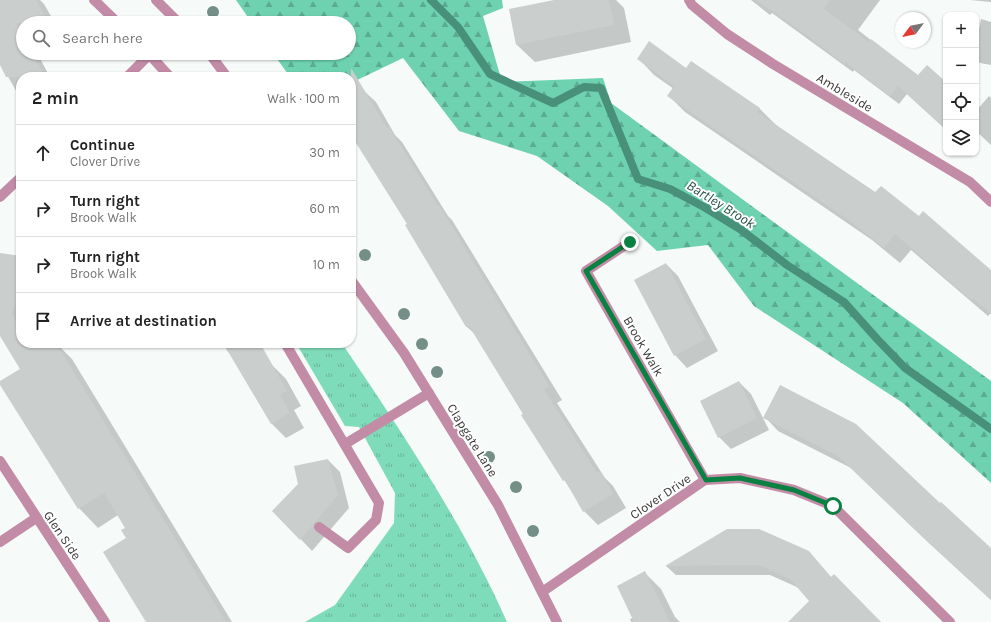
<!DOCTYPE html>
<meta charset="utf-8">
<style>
:root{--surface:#fff;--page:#f2f2f2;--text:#222;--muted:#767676;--line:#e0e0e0}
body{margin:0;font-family:Karla,sans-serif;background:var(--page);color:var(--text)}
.controls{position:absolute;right:12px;top:12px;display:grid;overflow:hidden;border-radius:8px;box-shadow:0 1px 3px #0004}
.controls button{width:36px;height:36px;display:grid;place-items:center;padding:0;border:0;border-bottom:1px solid var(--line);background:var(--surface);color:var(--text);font:20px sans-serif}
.compass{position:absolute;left:895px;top:12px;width:36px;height:36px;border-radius:50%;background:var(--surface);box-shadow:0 1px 3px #0004;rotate:238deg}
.stop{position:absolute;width:12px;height:12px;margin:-9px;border:3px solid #0b8043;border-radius:50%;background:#fff}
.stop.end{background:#0b8043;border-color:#fff;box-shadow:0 1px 4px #0008}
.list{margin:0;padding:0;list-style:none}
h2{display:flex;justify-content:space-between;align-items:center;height:52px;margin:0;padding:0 16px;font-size:17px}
h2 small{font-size:13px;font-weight:400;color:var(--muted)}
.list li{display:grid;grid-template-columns:26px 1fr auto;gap:12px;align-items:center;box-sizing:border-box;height:56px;padding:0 16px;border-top:1px solid var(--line)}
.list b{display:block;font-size:15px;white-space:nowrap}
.list p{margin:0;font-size:13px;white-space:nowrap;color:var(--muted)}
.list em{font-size:13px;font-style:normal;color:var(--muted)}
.icon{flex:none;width:22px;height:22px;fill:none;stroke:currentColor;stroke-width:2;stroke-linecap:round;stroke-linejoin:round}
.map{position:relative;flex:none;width:991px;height:622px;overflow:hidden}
.search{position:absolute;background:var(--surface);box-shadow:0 1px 3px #0004;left:16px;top:16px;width:340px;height:44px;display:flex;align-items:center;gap:10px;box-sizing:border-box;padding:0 14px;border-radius:22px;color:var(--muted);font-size:15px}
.panel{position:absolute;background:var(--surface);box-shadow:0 1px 3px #0004;left:16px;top:72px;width:340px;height:276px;border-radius:16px}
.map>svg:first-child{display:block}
</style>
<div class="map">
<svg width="991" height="622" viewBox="0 0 991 622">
<defs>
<pattern id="grass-tufts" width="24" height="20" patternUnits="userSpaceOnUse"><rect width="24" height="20" fill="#7fdcbb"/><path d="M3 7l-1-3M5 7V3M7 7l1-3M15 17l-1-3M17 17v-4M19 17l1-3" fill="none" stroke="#69b399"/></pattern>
<pattern id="forest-firs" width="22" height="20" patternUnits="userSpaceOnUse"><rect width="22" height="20" fill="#6ed2b0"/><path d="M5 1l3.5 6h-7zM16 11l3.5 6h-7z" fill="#5bab90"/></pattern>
</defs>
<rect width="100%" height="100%" fill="#f6faf9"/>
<path fill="url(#grass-tufts)" d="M296,343H341L343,345C402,432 464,525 507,622H305L335,605L394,523L395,493L359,427L345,426Z"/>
<polygon fill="url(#forest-firs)" points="236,0 502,0 503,8 483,16 502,82 603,78 611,103 991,381 991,483 903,403 754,306 708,245 657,251 608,206 537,156 459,131 403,58 351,83 351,77 290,77 273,53 349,53 349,23 252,23"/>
<g fill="#0003">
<polygon points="0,0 40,0 44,4 55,23 23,23 23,53 37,53 50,77 21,77 21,99 0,63"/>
<polygon points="559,0 616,0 624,8 631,42 535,62 517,45"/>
<polygon points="751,0 880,0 858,30 918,77 946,84 946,129 907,94 899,104 854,70 853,72 772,13 770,15"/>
<polygon points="970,0 991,0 991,2"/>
<polygon points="981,19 991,22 991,65 980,63 976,59 976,45"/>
<polygon points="638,58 687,69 759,108 776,125 991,271 991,314 990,314 988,316 911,250 900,263 872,240 685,112 669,96 674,89 654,75"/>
<polygon points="362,89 376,102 395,135 402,142 448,216 452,220 562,400 557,403 605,478 613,486 626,508 598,525 584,511 523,415 524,414 477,336 467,327 408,225 351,132 351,96"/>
<polygon points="989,96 991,98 991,145 976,131 976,111"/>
<polygon points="21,257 21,343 56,343 72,359 232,622 147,622 126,528 118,515 98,528 79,508 0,383 22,369 0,335 0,267"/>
<polygon points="666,264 678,276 718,351 687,368 675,355"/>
<polygon points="223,343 257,343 271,364 286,379 301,406 294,410 304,428 286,438 272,424 232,356 228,352"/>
<polygon points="739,382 751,394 769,430 731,449 719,437"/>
<polygon points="765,417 940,504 991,550 991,600 930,544 853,469 778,431"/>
<polygon points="328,460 340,472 349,508 312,551 274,511"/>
<polygon points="808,552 832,578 881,622 789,622 810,601 799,588 770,575 676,575 666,566"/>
<polygon points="645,573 661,589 675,617 680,622 631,622 630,619 633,618"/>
</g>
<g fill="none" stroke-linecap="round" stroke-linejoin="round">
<polyline stroke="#489079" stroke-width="8" points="431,0 458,27 490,74 553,103 584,87 601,88 638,179 670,189 704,207 740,229 787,265 844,302 878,340 905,368 991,429"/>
</g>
<g fill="#cacecc">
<polygon points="0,0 3,0 23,37 23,53 32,53 45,77 6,77 0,65"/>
<polygon points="3,0 36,0 49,23 15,23"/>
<polygon points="554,0 609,0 614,25 516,45 509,9"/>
<polygon points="756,0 830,0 824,9 869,42 871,39 918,75 927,65 946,82 946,130 898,86 890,96 845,62 844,64 805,34"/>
<polygon points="649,41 686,68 691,61 760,108 757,112 875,192 881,186 919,216 923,211 991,270 991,314 973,298 971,300 895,234 884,248 854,224 667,96 674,86 637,59"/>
<polygon points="351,68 387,128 389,127 438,206 439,205 549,386 544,389 597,473 600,471 613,494 583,512 565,480 563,481 521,415 523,414 469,326 466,327 405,225 407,224 351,135"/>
<polygon points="0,253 21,256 21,284 12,314 21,330 21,343 56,343 226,622 146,622 103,552 126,538 121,530 125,528 104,493 78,509 0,385 0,381 20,369 0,336"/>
<polygon points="666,263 706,339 674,356 634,280"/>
<polygon points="223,343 260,343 287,391 280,395 290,413 271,424"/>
<polygon points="739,381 757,418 718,438 700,401"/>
<polygon points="780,385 856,424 940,503 941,502 991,548 991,600 915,530 838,456 763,418"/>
<polygon points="328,459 338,495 300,540 272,511 298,484 294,466"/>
<polygon points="727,529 759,529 809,551 831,577 834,574 881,622 788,622 809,601 790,579 759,565 665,566"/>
<polygon points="645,571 670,622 634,622 617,586"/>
</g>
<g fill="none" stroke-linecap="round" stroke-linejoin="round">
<g stroke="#c38ca6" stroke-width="10">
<polyline points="94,0 118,23"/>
<polyline points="156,0 179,23"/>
<polyline points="689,0 692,5 727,34 773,64 970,182 991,202"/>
<polyline points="148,53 170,77"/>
<polyline points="209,53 227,77"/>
<polyline points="127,77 151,53"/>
<polyline points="0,197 21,177"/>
<polyline points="630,242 586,271 705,480"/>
<polyline points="351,280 404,353 498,505 557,622"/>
<polyline points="285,343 379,503 376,520 348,548 319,527"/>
<polyline points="345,444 429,393"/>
<polyline points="0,461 105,622"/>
<polyline points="0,542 36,518"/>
<polyline points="542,592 705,480 740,478 794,490 833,506 950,622"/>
</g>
</g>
<g fill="#738f87">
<circle cx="213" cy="12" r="6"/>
<circle cx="365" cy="255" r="6"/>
<circle cx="404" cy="314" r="6"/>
<circle cx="422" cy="344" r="6"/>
<circle cx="437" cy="372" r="6"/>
<circle cx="489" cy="457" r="6"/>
<circle cx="516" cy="487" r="6"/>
<circle cx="533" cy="531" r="6"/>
</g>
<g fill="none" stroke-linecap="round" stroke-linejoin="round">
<polyline stroke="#0b8043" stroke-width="5" points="630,242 586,271 706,480 740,478 794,490 833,506"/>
</g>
<g text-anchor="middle" stroke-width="4" stroke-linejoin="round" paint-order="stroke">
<g font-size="13" fill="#383938" stroke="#fff">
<text transform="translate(845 92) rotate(31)" y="5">Ambleside</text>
<text transform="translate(644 346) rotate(60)" y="5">Brook Walk</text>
<text transform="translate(473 440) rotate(58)" y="5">Clapgate Lane</text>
<text transform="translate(660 496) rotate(-34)" y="5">Clover Drive</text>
<text transform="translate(63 535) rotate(56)" y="5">Glen Side</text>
</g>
<g font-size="14" font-style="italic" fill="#245041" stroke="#fff">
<text transform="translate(721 204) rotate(32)" y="5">Bartley Brook</text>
</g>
</g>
</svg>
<div class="controls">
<button>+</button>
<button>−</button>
<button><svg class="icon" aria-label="locate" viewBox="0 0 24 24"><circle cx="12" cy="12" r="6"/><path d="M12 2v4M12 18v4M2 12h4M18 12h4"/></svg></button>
<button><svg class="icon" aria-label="layers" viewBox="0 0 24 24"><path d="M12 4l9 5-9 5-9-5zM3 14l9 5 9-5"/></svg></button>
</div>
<svg class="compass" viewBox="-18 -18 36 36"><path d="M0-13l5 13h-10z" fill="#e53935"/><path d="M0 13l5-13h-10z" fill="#767676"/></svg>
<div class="stop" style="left:833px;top:506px"></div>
<div class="stop end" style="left:630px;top:242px"></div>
<div class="search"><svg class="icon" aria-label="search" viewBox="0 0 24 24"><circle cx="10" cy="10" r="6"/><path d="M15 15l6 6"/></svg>Search here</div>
<section class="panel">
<h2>2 min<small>Walk · 100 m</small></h2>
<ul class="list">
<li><svg class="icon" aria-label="ahead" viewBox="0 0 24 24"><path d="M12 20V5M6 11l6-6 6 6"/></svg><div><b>Continue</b><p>Clover Drive</p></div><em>30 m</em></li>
<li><svg class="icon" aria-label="right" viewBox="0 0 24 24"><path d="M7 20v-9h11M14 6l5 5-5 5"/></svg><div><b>Turn right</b><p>Brook Walk</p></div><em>60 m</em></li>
<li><svg class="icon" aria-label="right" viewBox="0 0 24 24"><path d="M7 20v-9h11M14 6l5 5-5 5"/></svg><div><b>Turn right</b><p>Brook Walk</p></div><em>10 m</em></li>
<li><svg class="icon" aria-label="arrive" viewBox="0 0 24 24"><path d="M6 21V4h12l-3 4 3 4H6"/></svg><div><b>Arrive at destination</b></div></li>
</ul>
</section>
</div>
